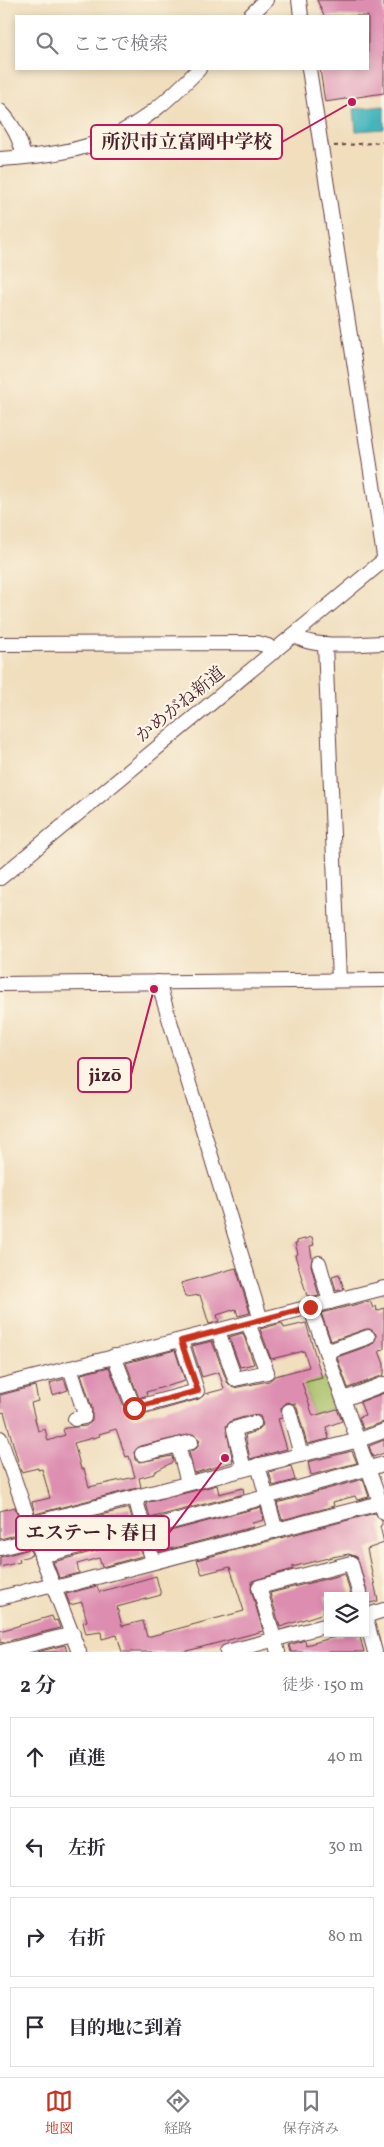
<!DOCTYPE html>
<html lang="ja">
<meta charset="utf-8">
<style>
:root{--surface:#fff;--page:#f7f7f7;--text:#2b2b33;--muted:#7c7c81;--line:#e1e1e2;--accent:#c8321e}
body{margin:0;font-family:Vollkorn,"Noto Serif JP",serif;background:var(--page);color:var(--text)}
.controls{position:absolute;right:15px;bottom:15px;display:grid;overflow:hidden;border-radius:0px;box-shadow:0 2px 8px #0003}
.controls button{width:45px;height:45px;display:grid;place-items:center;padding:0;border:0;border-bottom:1px solid var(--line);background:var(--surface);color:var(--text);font:25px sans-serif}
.stop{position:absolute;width:15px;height:15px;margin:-11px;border:4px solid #c8321e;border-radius:50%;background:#fff}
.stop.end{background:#c8321e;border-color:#fff;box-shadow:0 1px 5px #0008}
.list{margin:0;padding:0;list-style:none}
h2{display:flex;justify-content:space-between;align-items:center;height:65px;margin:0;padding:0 20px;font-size:21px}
h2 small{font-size:16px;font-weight:400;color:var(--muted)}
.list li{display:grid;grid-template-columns:32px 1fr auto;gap:15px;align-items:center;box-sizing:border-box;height:80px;margin:0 10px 10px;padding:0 10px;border:1px solid var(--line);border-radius:0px}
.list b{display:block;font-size:19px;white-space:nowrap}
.list em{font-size:16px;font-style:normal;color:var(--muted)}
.icon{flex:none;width:28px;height:28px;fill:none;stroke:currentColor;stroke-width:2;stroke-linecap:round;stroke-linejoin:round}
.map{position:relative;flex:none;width:384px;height:1652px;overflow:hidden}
.search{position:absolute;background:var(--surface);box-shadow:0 2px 8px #0003;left:15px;right:15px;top:15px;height:55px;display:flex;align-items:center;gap:12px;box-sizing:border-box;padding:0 18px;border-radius:0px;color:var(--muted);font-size:19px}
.sheet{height:425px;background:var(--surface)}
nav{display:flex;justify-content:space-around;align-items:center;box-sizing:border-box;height:70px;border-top:1px solid var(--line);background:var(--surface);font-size:14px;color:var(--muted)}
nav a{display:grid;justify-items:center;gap:2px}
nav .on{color:var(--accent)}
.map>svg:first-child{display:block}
</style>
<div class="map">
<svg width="384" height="1652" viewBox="0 0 384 1652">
<rect width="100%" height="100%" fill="#fcf5e5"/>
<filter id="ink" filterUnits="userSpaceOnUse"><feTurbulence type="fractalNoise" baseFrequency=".02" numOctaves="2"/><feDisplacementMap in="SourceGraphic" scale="10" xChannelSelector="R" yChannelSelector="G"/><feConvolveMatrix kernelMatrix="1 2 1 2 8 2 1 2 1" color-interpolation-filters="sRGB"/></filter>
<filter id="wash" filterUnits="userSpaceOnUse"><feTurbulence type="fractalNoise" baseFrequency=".0096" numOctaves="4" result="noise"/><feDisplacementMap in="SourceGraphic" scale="20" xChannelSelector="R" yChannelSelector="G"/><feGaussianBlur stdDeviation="1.12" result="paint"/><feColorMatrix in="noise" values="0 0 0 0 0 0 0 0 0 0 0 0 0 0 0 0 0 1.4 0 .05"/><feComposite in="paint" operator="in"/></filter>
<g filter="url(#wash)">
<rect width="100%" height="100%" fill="#f0debd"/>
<polygon fill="#a5be64" stroke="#786e48" points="332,1376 342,1406 313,1414 304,1384"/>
<polygon fill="#45b5bc" stroke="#486a74" points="384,106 384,129 356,131 354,109"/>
<g id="blocks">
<g fill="#dd8db0" fill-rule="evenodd">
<polygon points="317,0 384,0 384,93 325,102 320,69 368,69 368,16 324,16"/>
<polygon points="312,1237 314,1245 310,1246 312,1258 311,1265 319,1296 310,1298 310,1295 307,1296 295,1255 298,1254 295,1243 297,1243 297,1241"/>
<polygon points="236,1268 250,1313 238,1316 236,1309 217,1315 219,1321 209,1324 200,1295 185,1297 181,1283"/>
<polygon points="339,1274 344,1289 336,1291 332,1276"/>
<polygon points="370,1301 373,1308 376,1306 377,1311 384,1308 384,1349 379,1351 384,1364 384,1375 348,1388 337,1357 371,1345 376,1339 376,1334 370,1329 366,1329 331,1341 321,1313"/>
<path d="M282,1323L284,1328L306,1323L322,1378L302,1383L313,1416L337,1409L342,1421L326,1427L329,1439L307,1444L297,1408L295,1404L287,1402L281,1408L282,1418L278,1419L287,1449L250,1459L245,1435L257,1431L263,1425L260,1416L251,1415L231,1421L226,1426L233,1462L194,1473L189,1452L197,1448L200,1440L193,1434L140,1446L134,1452L135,1460L139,1462L172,1456L173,1462L154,1472V1474L139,1478L141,1487L35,1514L32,1502L50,1498L42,1469L38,1470V1468L21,1472L4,1412L0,1413V1395L35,1386L38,1401L31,1403L38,1431L45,1429L48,1441L65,1435L63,1430L65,1428L86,1426L92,1421V1408L81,1374L109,1367L126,1412L132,1416L136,1417L199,1399L205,1394L224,1389L219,1372L202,1377L192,1346L212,1341L227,1382L233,1388L269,1381L275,1376L309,1367L304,1351L271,1359L260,1329ZM116,1429L126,1457L129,1456L135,1477L89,1487L84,1469H81L74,1443L100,1436L99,1434Z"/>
<polygon points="243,1333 254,1364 240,1367 229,1337"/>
<polygon points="175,1350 185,1381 146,1392 147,1395 139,1398 126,1363"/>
<polygon points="64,1379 68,1390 53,1395 50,1383"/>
<polygon points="384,1393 384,1422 363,1429 359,1417 365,1415 360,1402"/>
<polygon points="384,1440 384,1453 373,1457 369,1446"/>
<polygon points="352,1451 357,1463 311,1475 308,1462"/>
<polygon points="291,1466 295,1480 273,1486 269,1472"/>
<polygon points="363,1479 369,1497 357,1500 355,1496 333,1502 334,1506 282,1520 277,1503"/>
<polygon points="217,1485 219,1494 243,1488 244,1494 150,1518 146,1503"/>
<polygon points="15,1507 24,1533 0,1539 0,1511"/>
<polygon points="261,1507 264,1520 252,1523 253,1527 159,1552 155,1535"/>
<polygon points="129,1508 133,1523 47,1545 41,1530"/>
<polygon points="375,1513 382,1521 382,1525 380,1526 384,1543 367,1549 378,1601 366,1604 368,1594 357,1557 349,1554 332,1557 292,1567 293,1569 252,1581 251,1589 263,1631 183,1652 122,1652 117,1635 102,1639 101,1632 86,1634 83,1622 87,1621 82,1602 70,1605 66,1594 97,1586 99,1592 156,1576 161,1595 117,1607 122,1626 143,1621 147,1637 244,1611 230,1567 202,1574 197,1560"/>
<polygon points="138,1540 142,1556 102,1567 99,1558 77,1564 79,1573 59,1578 53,1562"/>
<polygon points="30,1549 32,1555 19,1559 20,1562 0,1567 0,1557"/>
<polygon points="345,1574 351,1596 324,1596 328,1610 323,1611 324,1613 280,1627 270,1593"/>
<polygon points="52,1616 54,1621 57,1620 60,1628 0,1643 0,1631"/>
<polygon points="342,1633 356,1633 357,1638 360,1637 364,1652 291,1652 289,1645 305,1640 306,1645 342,1635"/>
<polygon points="65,1645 67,1652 37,1652"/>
</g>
</g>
</g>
<g filter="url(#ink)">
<use href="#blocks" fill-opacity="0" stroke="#633c41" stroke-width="1"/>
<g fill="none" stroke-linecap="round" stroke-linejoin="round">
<g stroke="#633c41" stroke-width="16">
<g id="minor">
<polyline points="299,0 301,16"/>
<polyline points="250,16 266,0"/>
<polyline points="309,69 384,556"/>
<path d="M0,111C12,123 22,141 23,157"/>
<path d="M0,159C95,153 132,138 199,69"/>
<path d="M295,635C311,650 362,643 384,643"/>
<polyline points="0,644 257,643 268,646 274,652"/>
<polyline points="325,644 339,980"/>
<polyline points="0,878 384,560"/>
<polyline points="158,982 261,1320"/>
<polyline points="0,984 384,980"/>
<polyline points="319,1263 330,1302"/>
<polyline points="310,1307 384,1513"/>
<polyline points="218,1331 235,1379 267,1372 248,1323"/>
<polyline points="326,1352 368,1337"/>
<polyline points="114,1356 134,1408 197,1391 181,1341"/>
<polyline points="70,1368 84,1411 84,1417 75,1419"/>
<polyline points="0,1386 384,1288"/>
<polyline points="344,1399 384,1384"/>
<polyline points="289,1411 301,1455"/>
<polyline points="0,1438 35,1539 79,1652"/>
<polyline points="178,1445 188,1483"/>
<polyline points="142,1454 191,1442"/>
<polyline points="258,1465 276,1531"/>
<polyline points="244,1469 234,1429 254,1423"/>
<polyline points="135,1497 153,1562"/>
<polyline points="30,1524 359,1440 384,1431"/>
<polyline points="0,1548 35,1539"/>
<polyline points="41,1556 266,1497 384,1464"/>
<polyline points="55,1588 380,1503"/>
<polyline points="0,1598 53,1584"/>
<polyline points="365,1616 375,1652"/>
<polyline points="365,1616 384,1610"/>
<polyline points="1,1652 73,1634"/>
<polyline points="227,1652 328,1625"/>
<polyline points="278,1652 259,1587 351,1563 360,1596"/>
</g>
</g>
<polyline stroke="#633c41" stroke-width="2" stroke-dasharray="4 4" stroke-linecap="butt" points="334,146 384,142"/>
<use href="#minor" stroke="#fff" stroke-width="14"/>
</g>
</g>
<g fill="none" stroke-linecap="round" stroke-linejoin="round" filter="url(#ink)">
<polyline stroke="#c8321e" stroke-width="6" points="134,1408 198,1391 181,1341 310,1307"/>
</g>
<g text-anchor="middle" stroke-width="4.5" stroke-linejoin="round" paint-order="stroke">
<g font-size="18" fill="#4a1f2b" stroke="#fcf5e5">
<text transform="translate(180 704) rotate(-39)" y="6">かめがね新道</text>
</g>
</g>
<path fill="none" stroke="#c2185b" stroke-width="2" d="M352 102L282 142M154 989L131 1075M225 1458L169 1533"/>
<g fill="#c2185b" stroke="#fcf5e5" stroke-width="2">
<circle cx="352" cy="102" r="5"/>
<circle cx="154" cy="989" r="5"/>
<circle cx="225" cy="1458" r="5"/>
</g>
<g fill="#fcf5e5" stroke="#c2185b" stroke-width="2">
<rect x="91" y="125" width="191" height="34" rx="5"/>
<rect x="78" y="1058" width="53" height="34" rx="5"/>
<rect x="16" y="1516" width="153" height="34" rx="5"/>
</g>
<g font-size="19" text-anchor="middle" font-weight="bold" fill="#4a1f2b">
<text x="187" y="148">所沢市立富岡中学校</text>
<text x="105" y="1081">jizō</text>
<text x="92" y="1539">エステート春日</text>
</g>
</svg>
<div class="controls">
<button><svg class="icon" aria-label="layers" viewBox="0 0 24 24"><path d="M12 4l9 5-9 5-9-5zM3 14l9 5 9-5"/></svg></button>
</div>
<div class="stop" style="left:134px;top:1408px"></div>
<div class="stop end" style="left:310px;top:1307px"></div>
<div class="search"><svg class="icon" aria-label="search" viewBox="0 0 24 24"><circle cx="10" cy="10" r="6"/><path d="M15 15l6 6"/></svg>ここで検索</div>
</div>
<section class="sheet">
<h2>2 分<small>徒歩 · 150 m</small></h2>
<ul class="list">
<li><svg class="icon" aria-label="ahead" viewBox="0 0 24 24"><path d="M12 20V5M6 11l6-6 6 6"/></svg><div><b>直進</b></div><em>40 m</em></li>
<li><svg class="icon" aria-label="left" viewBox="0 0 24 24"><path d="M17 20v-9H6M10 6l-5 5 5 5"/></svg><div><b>左折</b></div><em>30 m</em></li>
<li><svg class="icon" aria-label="right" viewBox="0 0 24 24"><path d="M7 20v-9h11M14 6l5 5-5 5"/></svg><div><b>右折</b></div><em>80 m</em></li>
<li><svg class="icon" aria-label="arrive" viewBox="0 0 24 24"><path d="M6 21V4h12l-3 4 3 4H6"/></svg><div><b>目的地に到着</b></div></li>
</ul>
</section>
<nav>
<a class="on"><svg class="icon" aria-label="map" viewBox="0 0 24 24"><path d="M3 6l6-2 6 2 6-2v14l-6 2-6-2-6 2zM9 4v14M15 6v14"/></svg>地図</a>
<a><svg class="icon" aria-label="directions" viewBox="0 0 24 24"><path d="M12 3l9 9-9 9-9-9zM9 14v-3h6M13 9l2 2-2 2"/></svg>経路</a>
<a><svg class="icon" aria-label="saved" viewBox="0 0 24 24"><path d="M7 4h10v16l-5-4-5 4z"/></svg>保存済み</a>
</nav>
